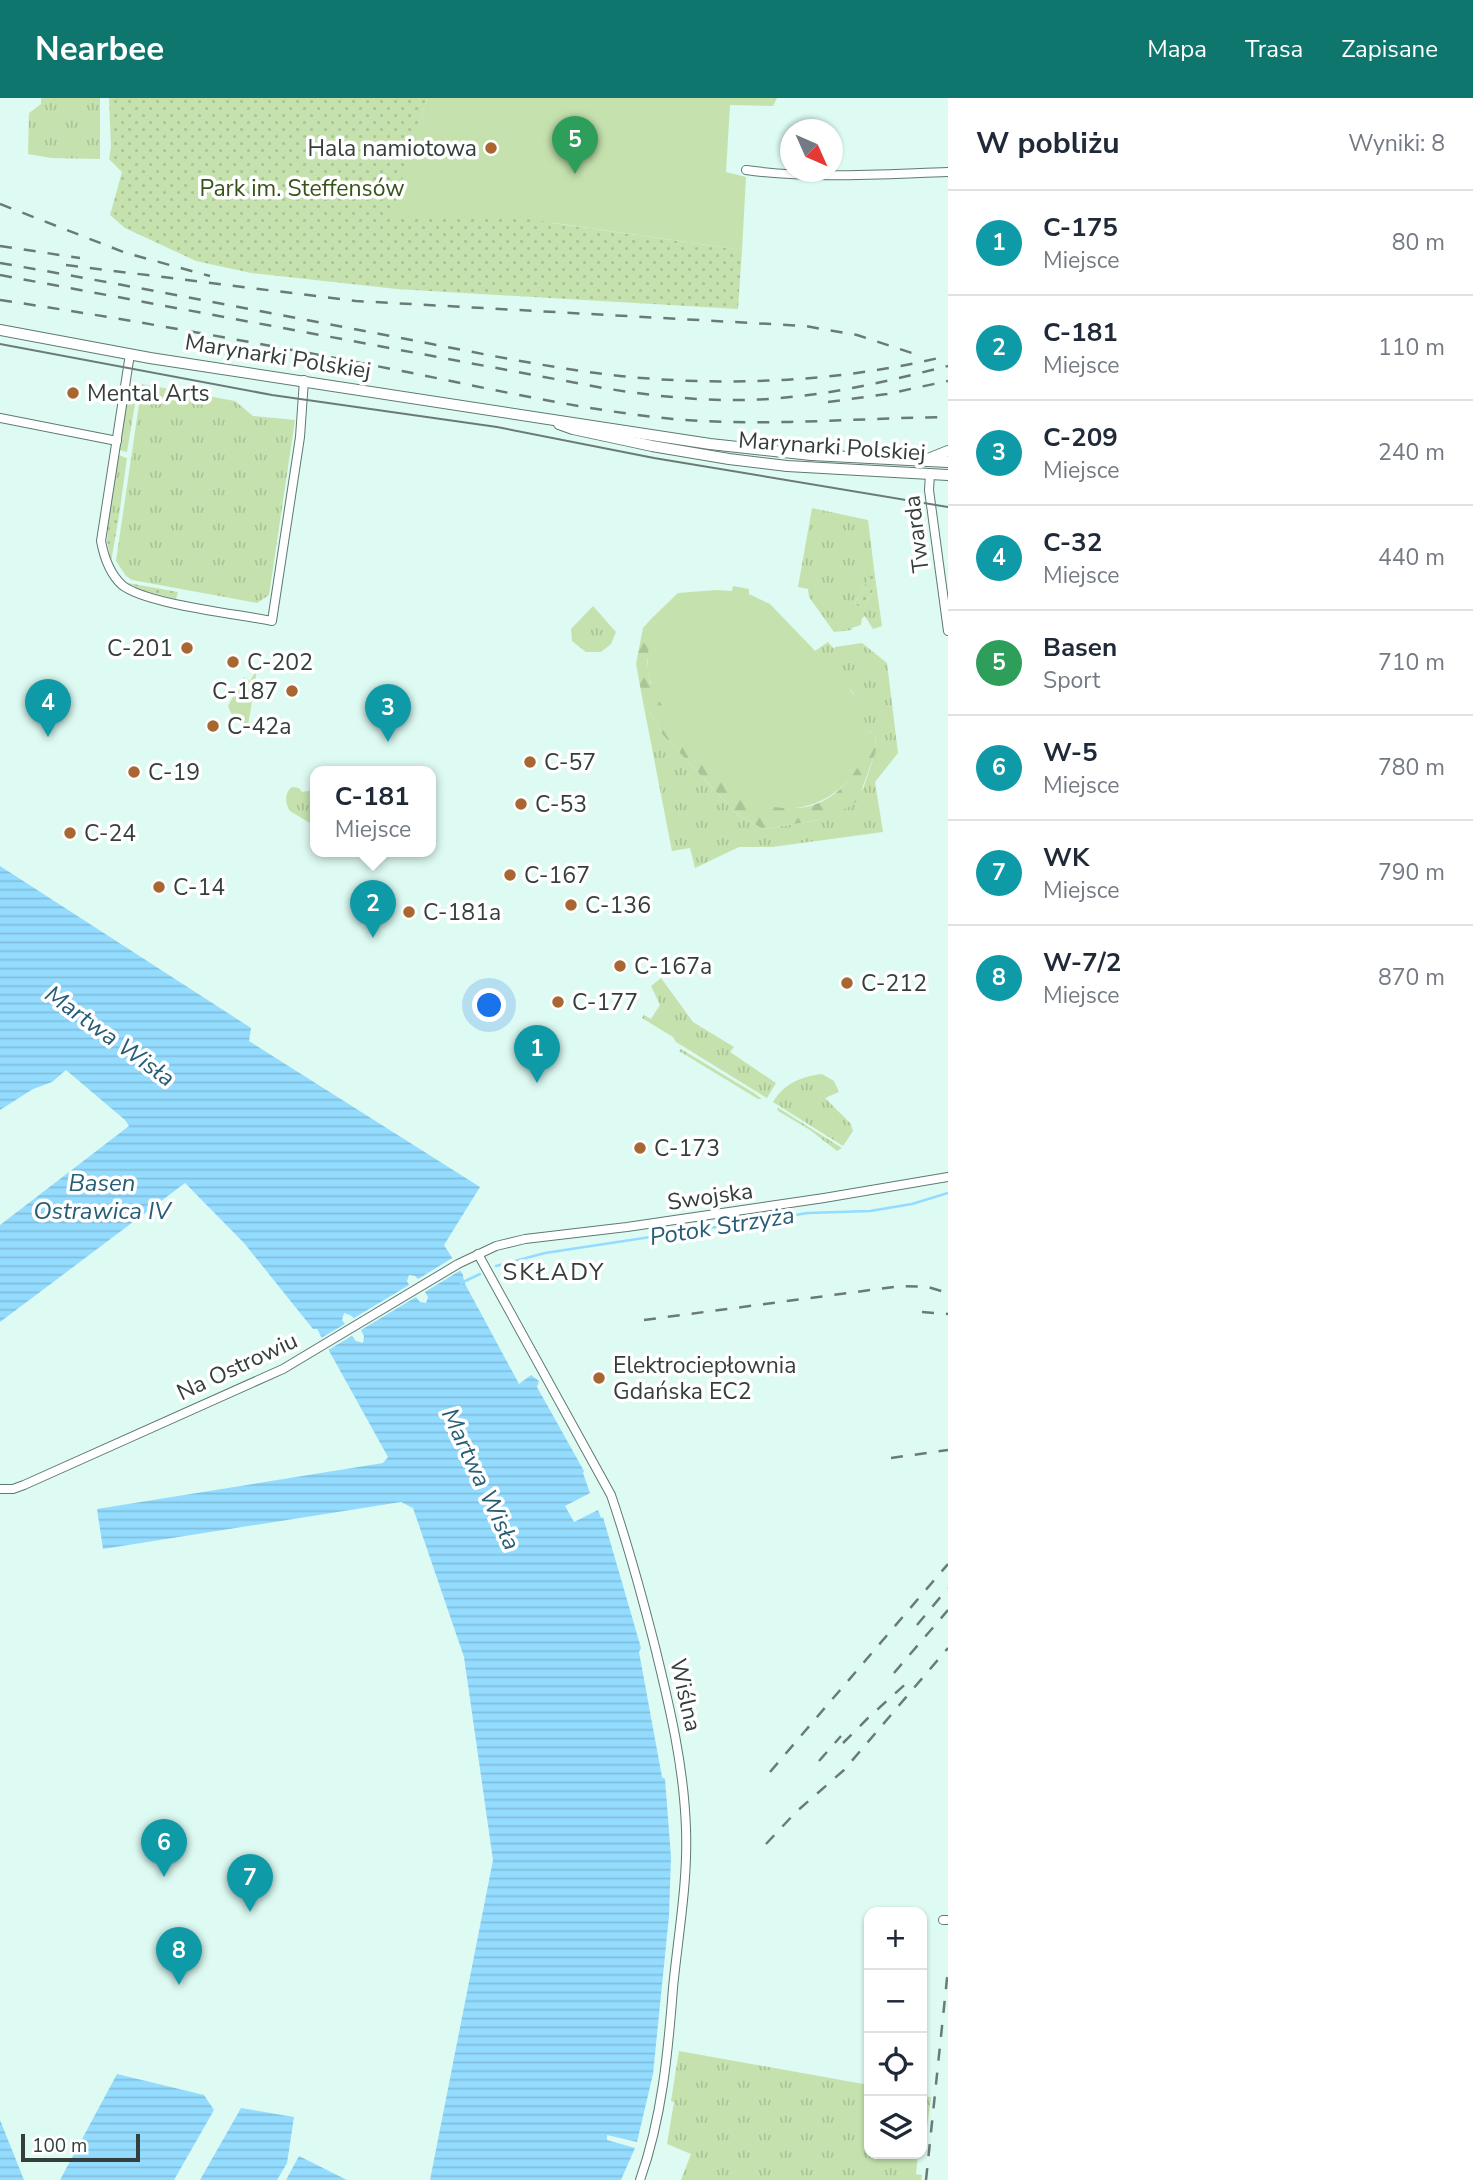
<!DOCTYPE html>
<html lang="pl">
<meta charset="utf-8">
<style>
:root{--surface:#fff;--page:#f2f2f3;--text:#1f2937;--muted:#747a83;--line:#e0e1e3;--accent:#0f766e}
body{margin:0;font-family:"Nunito Sans",sans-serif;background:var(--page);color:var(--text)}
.controls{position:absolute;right:21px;bottom:21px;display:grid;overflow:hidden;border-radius:14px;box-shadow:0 2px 5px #0004}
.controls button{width:63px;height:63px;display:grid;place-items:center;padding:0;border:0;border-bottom:2px solid var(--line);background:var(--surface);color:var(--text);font:35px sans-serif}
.compass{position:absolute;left:780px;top:21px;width:63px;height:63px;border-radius:50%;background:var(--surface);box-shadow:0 2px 5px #0004;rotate:135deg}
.scale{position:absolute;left:21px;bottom:18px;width:119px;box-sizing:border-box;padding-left:7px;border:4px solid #343f3c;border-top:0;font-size:19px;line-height:24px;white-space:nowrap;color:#343f3c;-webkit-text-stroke:5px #fff;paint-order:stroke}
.you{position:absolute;left:490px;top:908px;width:24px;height:24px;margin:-18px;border:5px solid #fff;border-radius:50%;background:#1a73e8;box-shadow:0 0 0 10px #1a73e833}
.badge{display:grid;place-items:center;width:46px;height:46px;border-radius:50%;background:var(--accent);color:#fff;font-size:23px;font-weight:700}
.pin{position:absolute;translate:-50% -58px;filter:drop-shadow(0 2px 4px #0008)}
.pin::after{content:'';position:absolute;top:37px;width:24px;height:21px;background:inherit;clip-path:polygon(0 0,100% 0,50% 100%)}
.popup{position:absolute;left:310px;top:668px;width:126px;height:91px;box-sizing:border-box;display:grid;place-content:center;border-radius:14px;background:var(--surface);filter:drop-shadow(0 2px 5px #0005);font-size:23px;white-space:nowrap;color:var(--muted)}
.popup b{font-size:26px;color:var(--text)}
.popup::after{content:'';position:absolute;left:50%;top:100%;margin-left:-14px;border:14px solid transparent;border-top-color:var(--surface)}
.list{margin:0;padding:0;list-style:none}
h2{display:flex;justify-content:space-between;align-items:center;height:91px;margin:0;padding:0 28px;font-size:30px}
h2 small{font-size:23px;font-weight:400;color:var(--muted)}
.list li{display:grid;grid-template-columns:46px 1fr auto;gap:21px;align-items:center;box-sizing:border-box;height:105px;padding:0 28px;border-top:2px solid var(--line)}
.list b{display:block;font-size:26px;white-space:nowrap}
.list p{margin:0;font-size:23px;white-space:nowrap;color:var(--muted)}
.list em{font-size:23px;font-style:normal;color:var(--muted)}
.icon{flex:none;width:38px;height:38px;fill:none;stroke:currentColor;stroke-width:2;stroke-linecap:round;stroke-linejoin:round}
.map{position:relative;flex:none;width:948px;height:2082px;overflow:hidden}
header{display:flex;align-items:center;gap:42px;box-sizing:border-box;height:98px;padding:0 35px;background:var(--accent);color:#fff}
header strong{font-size:33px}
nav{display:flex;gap:38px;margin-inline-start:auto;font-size:24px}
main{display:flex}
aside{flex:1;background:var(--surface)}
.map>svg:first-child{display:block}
</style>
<header>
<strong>Nearbee</strong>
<nav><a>Mapa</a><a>Trasa</a><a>Zapisane</a></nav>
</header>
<main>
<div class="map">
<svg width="948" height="2082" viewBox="0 0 948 2082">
<defs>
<pattern id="grass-tufts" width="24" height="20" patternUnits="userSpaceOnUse" patternTransform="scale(1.75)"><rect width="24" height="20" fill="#c5e2ae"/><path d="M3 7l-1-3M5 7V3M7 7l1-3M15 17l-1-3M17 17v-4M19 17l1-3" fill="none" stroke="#aac397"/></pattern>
<pattern id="forest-firs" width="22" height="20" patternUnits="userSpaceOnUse" patternTransform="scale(1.75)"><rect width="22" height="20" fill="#c5e2ae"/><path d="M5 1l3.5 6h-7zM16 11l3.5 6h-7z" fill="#aac397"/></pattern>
<pattern id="park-dots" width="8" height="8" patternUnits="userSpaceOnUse" patternTransform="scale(1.75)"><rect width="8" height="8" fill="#c5e2ae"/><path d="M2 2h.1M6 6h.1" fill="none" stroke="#aac397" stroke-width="1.8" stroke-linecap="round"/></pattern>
<pattern id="water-rules" width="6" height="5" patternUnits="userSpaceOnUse" patternTransform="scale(1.75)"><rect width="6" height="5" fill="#94dcff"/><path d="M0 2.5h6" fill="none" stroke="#80bedb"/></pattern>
</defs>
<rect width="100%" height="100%" fill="#ddfaf3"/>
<g fill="url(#grass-tufts)">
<polygon points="41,0 100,0 100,61 51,60 28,56 29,15 41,6"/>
<polygon points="129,284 138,288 127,354 119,352"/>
<polygon points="142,286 235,303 253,318 295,322 269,497 257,505 132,482 126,478 116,463"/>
<polygon points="118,357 127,360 119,418 109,416"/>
<polygon points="812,410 868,422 874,471 854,506 864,511 876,486 882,528 873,531 865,518 862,520 861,527 852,530 852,532 834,534 809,499 808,491 798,489"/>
<polygon points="593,508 616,534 611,546 601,554 586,554 572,543 571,531"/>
<polygon points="828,544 834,551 835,549 862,545 887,565 898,655 875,684 883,734 772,749 739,749 695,770 690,750 672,753 643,604 663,637 737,716 763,731 819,722 863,691 876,652 875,636 866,632 853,594 815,553"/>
<polygon points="257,571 248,628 247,628 231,615 228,608 244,579 250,583"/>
<path d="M292,689L299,690L302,694L315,692V728L290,713C285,706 284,694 292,689Z"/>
<polygon points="661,880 693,924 734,949 730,954 776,985 767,1000 676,944 673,939 642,920 644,917 651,921 660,907 651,888"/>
<polygon points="681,951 754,995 762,1001 758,1001 679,953"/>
<path d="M822,976L834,983L839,994L825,1000L851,1026L853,1033L843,1048L773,1004C785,985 800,979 822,976Z"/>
<polygon points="777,1009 842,1050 837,1053 810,1032 778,1013"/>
<polygon points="679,1953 869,1987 869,2056 918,2056 916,2076 922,2077 921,2082 681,2082 691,2056 667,2046 674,2004 671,2003"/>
<polygon points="922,1998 931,1999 926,2037 922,2037"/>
</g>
<path fill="url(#forest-firs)" d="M651,521L658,527L647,563L650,585L772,708C784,709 794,711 806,709C841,702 867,666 866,632L875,636L876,652L858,702L851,708L819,722L763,731L737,716L663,637L643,604L636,566L643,530Z"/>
<g fill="url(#park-dots)">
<polygon points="109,0 427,0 418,30 553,125 742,152 738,211 397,191 251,175 196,163 125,130 110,117 122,74 109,61 111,49"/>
<polygon points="109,416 119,418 111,464 107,443"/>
<polygon points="874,471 876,486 864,511 854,506"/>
<polygon points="128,485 178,494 176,501 140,492"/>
</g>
<g fill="#c5e2ae">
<polygon points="427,0 777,0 773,8 730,7 726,74 746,79 742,152 506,118 391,118"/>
<path d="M733,488L749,491V496L770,506L845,584C863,607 874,635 861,663C842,702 796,722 756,703C737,694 721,670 706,655C679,627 643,600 648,557C649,547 651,536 658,527L651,521L678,495L716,492L732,493Z"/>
</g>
<g fill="url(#water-rules)">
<polygon points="0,768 251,930 249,943 480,1089 444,1147 463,1177 464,1184 519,1286 531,1277 539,1283 537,1289 584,1373 583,1375 590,1395 565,1408 574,1424 598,1412 601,1420 603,1419 641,1550 639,1554 662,1679 665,1681 671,1759 669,1818 653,1976 637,2044 607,2037 607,2042 635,2050 621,2082 430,2082 493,1762 464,1559 413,1410 401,1404 103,1451 97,1411 383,1365 388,1359 317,1231 313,1231 244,1145 185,1085 0,1224 0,1127 129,1028 125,1022 66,972 52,984 33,991 0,1012"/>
<polygon points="117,1976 204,1997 214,2012 174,2082 60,2082"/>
<polygon points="241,2010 294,2019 287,2065 277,2082 200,2082"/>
<polygon points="0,2022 24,2082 0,2082"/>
<polygon points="299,2058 347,2082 286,2082"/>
</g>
<polygon fill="#ddfaf3" points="454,1159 461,1172 425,1194 428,1199 426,1205 420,1204 416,1199 361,1232 364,1238 363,1245 356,1243 352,1238 328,1252 321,1240 345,1226 342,1222 344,1215 350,1217 354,1220 409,1187 407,1183 409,1177 415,1178 418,1181"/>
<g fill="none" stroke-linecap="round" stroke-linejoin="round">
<g stroke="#94dcff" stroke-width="2.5">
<polyline points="496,1168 545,1155 808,1115 870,1113 912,1106 948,1095"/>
<polyline points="461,1185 480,1176"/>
</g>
<g stroke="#5f7973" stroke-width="10">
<g id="minor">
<path d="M746,72C811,81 883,76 948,74"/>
<path d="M130,256L101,443C104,459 109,475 122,487C145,506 238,516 272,523L300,339L304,282"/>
<polyline points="0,320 117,343"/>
<polyline points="930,376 929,392 948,533"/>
<path d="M478,1156L611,1397C628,1447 642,1498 655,1549C670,1610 684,1669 686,1731C688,1784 678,1838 673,1890C668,1955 662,2020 640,2082"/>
<polyline points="0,1391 13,1391 24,1387 283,1271 458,1166 496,1148 525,1141 627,1129 824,1100 948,1079"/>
<polyline points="943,1822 948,1822"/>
</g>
</g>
<g stroke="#5f7973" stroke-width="12">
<g id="major">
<polyline points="0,232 150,260 710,346 811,357 948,364"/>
<polyline points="559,326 573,331 652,348 729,361 787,368 948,377"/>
<polyline points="928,361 948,353"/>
</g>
</g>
<use href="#minor" stroke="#fff" stroke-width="8"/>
<use href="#major" stroke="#fff" stroke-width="10"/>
<polyline stroke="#6a7b77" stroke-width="2" points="0,246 272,297 497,329 654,360 948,409"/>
<g stroke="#6a7b77" stroke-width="2.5" stroke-dasharray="12 12" stroke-linecap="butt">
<polyline points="0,106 126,155 210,178"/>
<polyline points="0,148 80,160"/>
<path d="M0,165C127,187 254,212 380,236C460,251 540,269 620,278C728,289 841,284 947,258"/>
<polyline points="66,167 356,203 805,228 857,237 918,257"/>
<path d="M0,177L603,290C665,300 727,306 790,299C844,294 896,281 948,268"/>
<path d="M0,202C135,222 268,247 402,273C491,291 582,312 673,321C765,329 856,320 948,319"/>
<polyline points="828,304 887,296 948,283"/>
<polyline points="922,1214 948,1216"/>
<polyline points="644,1222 901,1188 928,1189 948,1195"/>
<polyline points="891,1360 948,1352"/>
<polyline points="917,1527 948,1490"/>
<polyline points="894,1575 948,1512"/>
<polyline points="843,1645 868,1620 911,1581"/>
<polyline points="819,1663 841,1638"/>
<polyline points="770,1674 948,1466"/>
<polyline points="766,1746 796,1714 844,1672 948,1550"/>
<polyline points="926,2082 948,1871"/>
</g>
</g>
<g fill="#a86732" stroke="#fff" stroke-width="2.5">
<circle cx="491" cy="50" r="7"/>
<circle cx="73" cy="295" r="7"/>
<circle cx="187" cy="550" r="7"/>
<circle cx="233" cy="564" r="7"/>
<circle cx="292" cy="593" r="7"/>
<circle cx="213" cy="628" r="7"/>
<circle cx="530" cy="664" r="7"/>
<circle cx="134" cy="674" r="7"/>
<circle cx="521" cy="706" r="7"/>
<circle cx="70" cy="735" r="7"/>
<circle cx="510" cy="777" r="7"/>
<circle cx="159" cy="789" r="7"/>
<circle cx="571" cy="807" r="7"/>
<circle cx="409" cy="814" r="7"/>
<circle cx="620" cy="868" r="7"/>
<circle cx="847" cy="885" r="7"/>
<circle cx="558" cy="904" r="7"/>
<circle cx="640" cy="1050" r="7"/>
<circle cx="599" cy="1280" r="7"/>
</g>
<g text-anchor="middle" stroke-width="7" stroke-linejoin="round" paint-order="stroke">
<g font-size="23" fill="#343f3c" stroke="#fff" text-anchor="start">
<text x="477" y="58" text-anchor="end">Hala namiotowa</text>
<text x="87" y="303">Mental Arts</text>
<text x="173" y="558" text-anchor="end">C-201</text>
<text x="247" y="572">C-202</text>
<text x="278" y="601" text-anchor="end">C-187</text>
<text x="227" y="636">C-42a</text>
<text x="544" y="672">C-57</text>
<text x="148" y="682">C-19</text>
<text x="535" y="714">C-53</text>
<text x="84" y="743">C-24</text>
<text x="524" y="785">C-167</text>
<text x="173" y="797">C-14</text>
<text x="585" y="815">C-136</text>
<text x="423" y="822">C-181a</text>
<text x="634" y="876">C-167a</text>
<text x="861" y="893">C-212</text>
<text x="572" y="912">C-177</text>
<text x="654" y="1058">C-173</text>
<text x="613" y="1275">Elektrociepłownia<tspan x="613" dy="26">Gdańska EC2</tspan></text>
</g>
<g font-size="23" fill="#375418" stroke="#fff">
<text x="302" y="98">Park im. Steffensów</text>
</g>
<g font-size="23" fill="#343f3c" stroke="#fff">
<text transform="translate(278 258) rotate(9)" y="8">Marynarki Polskiej</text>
<text transform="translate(832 348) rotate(4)" y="8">Marynarki Polskiej</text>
<text transform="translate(916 436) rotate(-97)" y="8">Twarda</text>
<text transform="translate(710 1098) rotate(-8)" y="8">Swojska</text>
<text transform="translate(237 1268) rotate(-25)" y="8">Na Ostrowiu</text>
<text transform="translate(686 1597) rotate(77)" y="8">Wiślna</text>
</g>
<g font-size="24" font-style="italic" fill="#275e76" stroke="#fff">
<text transform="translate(110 938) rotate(36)" y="8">Martwa Wisła</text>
<text x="102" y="1093">Basen<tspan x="102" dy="28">Ostrawica IV</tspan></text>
<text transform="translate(722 1128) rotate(-9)" y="8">Potok Strzyża</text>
<text transform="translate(481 1381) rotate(65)" y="8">Martwa Wisła</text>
</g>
<g font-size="24" letter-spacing="2" fill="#343f3c" stroke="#fff">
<text x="554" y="1182">SKŁADY</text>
</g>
</g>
</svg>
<div class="controls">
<button>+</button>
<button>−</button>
<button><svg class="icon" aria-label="locate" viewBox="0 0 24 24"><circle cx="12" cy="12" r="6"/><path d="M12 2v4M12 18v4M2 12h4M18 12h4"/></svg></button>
<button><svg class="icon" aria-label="layers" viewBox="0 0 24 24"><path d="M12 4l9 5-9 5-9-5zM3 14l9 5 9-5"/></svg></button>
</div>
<svg class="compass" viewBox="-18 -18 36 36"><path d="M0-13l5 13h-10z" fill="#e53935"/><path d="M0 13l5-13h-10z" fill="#747a83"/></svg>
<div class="scale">100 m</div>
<div class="you"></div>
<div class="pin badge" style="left:537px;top:985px;background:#0f9aa8">1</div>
<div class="pin badge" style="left:373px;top:840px;background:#0f9aa8">2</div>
<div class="popup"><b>C-181</b>Miejsce</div>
<div class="pin badge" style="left:388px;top:644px;background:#0f9aa8">3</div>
<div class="pin badge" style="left:48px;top:639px;background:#0f9aa8">4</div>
<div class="pin badge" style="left:575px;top:76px;background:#2e9e5b">5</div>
<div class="pin badge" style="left:164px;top:1779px;background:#0f9aa8">6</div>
<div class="pin badge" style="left:250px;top:1814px;background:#0f9aa8">7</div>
<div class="pin badge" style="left:179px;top:1887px;background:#0f9aa8">8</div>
</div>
<aside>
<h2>W pobliżu<small>Wyniki: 8</small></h2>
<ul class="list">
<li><span class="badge" style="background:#0f9aa8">1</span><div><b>C-175</b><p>Miejsce</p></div><em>80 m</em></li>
<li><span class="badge" style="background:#0f9aa8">2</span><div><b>C-181</b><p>Miejsce</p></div><em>110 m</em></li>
<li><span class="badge" style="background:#0f9aa8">3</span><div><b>C-209</b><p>Miejsce</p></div><em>240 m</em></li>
<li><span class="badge" style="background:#0f9aa8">4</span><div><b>C-32</b><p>Miejsce</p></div><em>440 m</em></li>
<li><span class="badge" style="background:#2e9e5b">5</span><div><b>Basen</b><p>Sport</p></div><em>710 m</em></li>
<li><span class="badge" style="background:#0f9aa8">6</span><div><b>W-5</b><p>Miejsce</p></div><em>780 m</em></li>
<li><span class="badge" style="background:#0f9aa8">7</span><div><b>WK</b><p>Miejsce</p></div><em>790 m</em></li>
<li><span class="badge" style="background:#0f9aa8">8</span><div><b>W-7/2</b><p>Miejsce</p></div><em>870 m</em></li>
</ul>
</aside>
</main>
